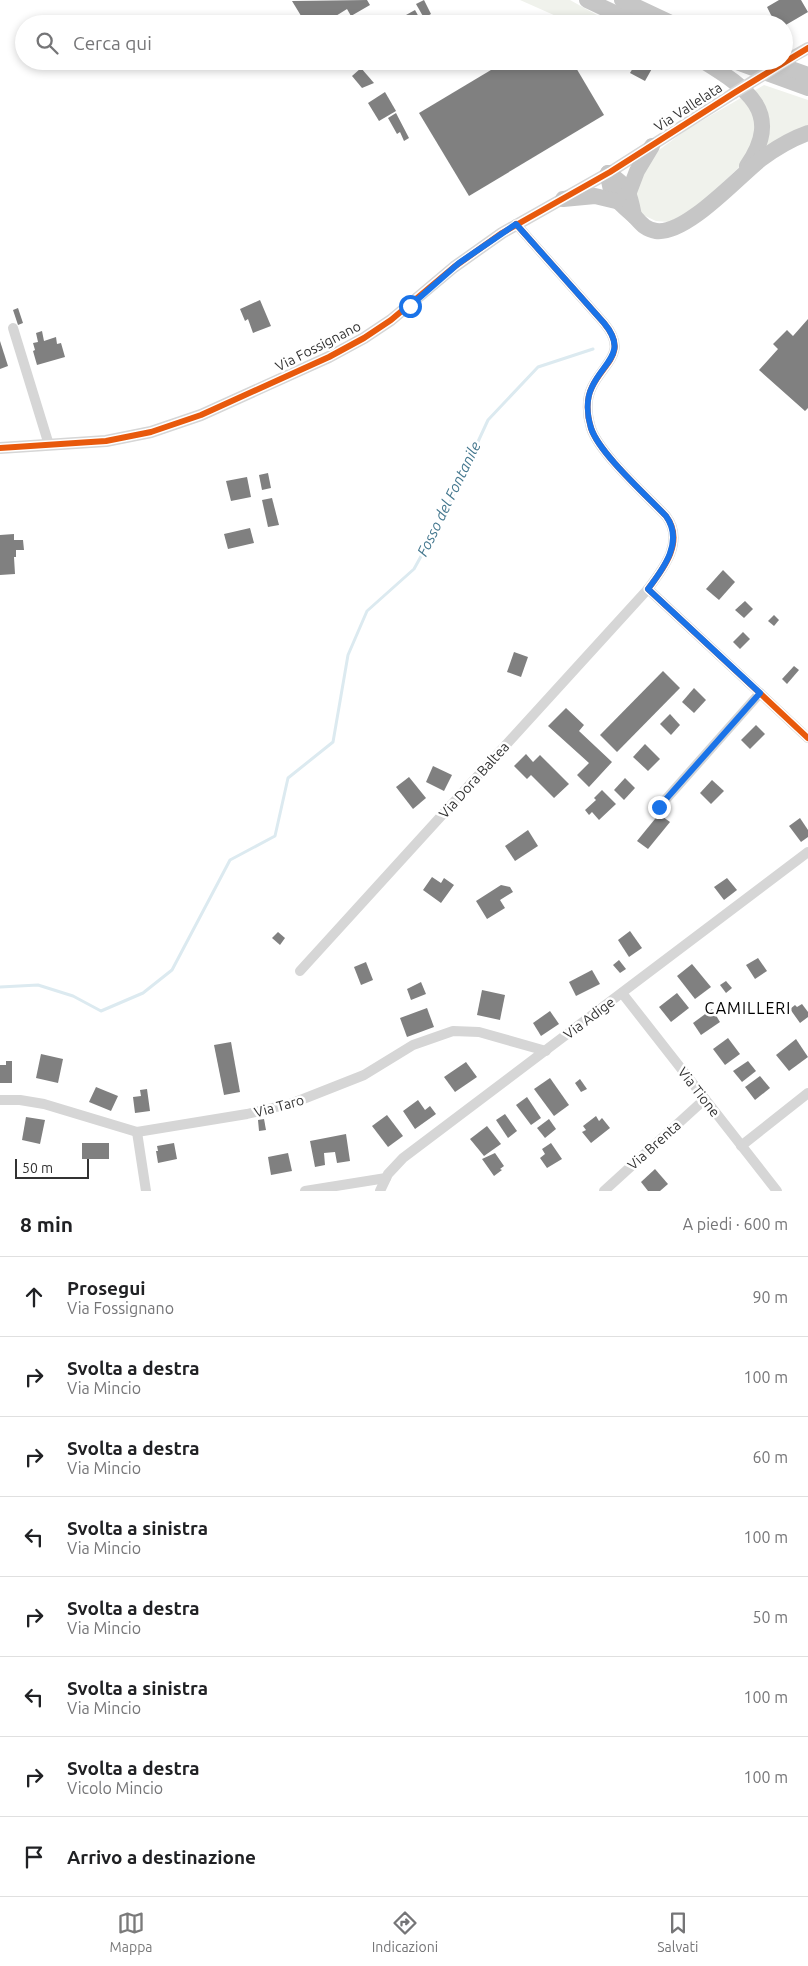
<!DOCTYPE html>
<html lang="it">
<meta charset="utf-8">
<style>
:root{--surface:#fff;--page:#f2f2f2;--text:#202124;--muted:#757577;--line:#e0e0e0;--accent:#7a7a7a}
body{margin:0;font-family:Ubuntu,sans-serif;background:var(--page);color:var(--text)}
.scale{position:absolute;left:15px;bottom:12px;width:74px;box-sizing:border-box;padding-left:5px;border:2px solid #323232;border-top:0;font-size:14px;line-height:18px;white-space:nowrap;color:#323232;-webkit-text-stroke:4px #fff;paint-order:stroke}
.stop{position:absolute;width:15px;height:15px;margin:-11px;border:4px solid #1a73e8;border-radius:50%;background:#fff}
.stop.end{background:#1a73e8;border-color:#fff;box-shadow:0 1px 5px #0008}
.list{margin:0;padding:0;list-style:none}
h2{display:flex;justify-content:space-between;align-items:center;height:65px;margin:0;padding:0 20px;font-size:21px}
h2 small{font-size:16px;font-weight:400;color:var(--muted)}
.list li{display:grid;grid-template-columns:32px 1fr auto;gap:15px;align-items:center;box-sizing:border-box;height:80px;padding:0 20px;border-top:1px solid var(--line)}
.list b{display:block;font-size:19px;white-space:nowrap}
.list p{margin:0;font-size:16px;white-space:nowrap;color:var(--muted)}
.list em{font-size:16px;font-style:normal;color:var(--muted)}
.icon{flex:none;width:28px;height:28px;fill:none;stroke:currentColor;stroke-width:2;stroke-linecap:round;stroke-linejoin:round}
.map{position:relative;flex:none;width:808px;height:1191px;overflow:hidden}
.search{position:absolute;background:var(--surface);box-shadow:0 2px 8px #0003;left:15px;right:15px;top:15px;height:55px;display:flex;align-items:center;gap:12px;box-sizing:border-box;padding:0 18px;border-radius:28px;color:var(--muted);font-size:19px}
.sheet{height:705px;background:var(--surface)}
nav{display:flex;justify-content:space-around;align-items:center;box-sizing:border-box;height:70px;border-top:1px solid var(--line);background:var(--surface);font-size:14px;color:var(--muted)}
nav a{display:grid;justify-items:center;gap:2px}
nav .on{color:var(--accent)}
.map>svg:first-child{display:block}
</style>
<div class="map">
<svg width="808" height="1191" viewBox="0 0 808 1191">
<rect width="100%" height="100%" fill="#fff"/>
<g fill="#f0f2ec">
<polygon points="520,0 570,0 613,24 574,24"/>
<polygon points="764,85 808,100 808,125 758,158 752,92"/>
<polygon points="746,95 758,122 750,157 695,209 669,222 656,221 641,214 633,196 651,156 686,130"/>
</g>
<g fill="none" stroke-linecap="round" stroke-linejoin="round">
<polyline stroke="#dceaf0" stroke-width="3" points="0,987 38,985 73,996 101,1011 143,993 172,970 230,860 275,836 288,778 333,742 348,655 367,611 414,569 446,511 488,420 538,367 593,349"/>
</g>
<g fill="#808080">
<polygon points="367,0 370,5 351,16 347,9 323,24 306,24 292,1"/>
<polygon points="424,0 431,14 424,18 416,4"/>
<polygon points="779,0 801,0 808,12 784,26 784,24 760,24 772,17 767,7"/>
<polygon points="415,10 420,19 410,24 406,15"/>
<polygon points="506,61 572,61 604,115 469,196 419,113"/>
<polygon points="637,61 648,61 654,65 645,81 630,73"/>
<polygon points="361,68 374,83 362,88 352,76"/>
<polygon points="385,92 396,111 379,121 368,103"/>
<polygon points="396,113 409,138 404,141 400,132 397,134 388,118"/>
<polygon points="260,300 271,326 253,333 248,319 245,321 240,309"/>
<polygon points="18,308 23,323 18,325 13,310"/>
<polygon points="808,319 808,408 805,411 759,370 778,349 773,344 787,330 793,336"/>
<polygon points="42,331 44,341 56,337 57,344 61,343 65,357 37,365 33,351 35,350 33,343 38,342 36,333"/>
<polygon points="0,341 8,366 0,369"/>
<polygon points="268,473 271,488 262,490 259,475"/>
<polygon points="247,477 251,497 231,501 226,481"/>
<polygon points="272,498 279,525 268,527 262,500"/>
<polygon points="250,528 254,543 228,549 224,534"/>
<polygon points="14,534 14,540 23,540 24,550 16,550 16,557 14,557 15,574 0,575 0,535"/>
<polygon points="723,570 735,582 719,600 706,589"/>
<polygon points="745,601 753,609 744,618 735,610"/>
<polygon points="774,615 779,620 774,626 768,621"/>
<polygon points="743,632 750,639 740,649 733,642"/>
<polygon points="514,652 528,657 521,677 507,672"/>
<polygon points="794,666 799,670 787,684 782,679"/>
<polygon points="663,671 680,688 617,752 600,735"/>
<polygon points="694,688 706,700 694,713 682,702"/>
<polygon points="566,708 584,725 579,731 612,762 589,787 577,775 589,763 548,726"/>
<polygon points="670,714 680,725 671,735 660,724"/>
<polygon points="756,725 765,734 750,749 741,740"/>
<polygon points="645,744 660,759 648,771 633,757"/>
<polygon points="526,754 533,762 540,755 569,784 554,798 531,775 527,779 514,766"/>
<polygon points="433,766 452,775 444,791 426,782"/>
<polygon points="409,777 426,798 413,809 396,787"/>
<polygon points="625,778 635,788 624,800 614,790"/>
<polygon points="712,780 724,791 711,804 700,793"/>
<polygon points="602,790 616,804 599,820 592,812 589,815 585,810 596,800 594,798"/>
<polygon points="659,814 670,822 648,849 637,841"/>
<polygon points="800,818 808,830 808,837 801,842 789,826"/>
<polygon points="528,830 538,846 515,861 505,846"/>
<polygon points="432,877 441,883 444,878 454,885 441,903 423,890"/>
<polygon points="727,878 737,890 724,900 714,887"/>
<polygon points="501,885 510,887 513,892 500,900 505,908 487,919 476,901"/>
<polygon points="630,931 642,948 629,957 618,940"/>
<polygon points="278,932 285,938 280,945 272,938"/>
<polygon points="758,958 767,971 755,979 746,965"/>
<polygon points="619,960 626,969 620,973 613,965"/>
<polygon points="366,962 373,980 361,985 354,967"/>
<polygon points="692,964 711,987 695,999 677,976"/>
<polygon points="592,970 600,984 576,996 569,982"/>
<polygon points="726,981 732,988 726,993 720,985"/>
<polygon points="421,982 426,994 411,1000 407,989"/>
<polygon points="482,990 505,995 500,1020 477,1015"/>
<polygon points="677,993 689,1008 671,1022 659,1007"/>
<polygon points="802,1004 808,1012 808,1017 800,1023 790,1009 795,1005 797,1007"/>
<polygon points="427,1008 434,1027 407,1037 400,1018"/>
<polygon points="712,1009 720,1022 701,1035 693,1023"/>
<polygon points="550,1011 559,1024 541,1036 533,1023"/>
<polygon points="728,1038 740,1054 725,1065 713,1049"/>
<polygon points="796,1039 808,1057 789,1071 776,1055"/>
<polygon points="231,1042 240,1092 224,1095 214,1045"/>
<polygon points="41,1054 63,1059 58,1083 36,1078"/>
<polygon points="6,1061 12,1061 12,1083 0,1083 0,1065 6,1065"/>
<polygon points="748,1061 756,1071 742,1082 733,1071"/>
<polygon points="466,1062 477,1077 455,1092 444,1077"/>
<polygon points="760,1076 770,1088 755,1100 745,1087"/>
<polygon points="550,1078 569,1105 554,1116 534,1089"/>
<polygon points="580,1079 587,1089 581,1092 575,1083"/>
<polygon points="96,1087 118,1096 111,1111 89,1102"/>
<polygon points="147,1089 150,1111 135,1113 133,1097 141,1096 140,1090"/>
<polygon points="527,1097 541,1118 531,1125 516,1105"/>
<polygon points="418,1100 425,1110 430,1106 436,1114 415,1129 403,1111"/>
<polygon points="505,1114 517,1131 508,1138 496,1120"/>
<polygon points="387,1115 403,1136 388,1147 372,1126"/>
<polygon points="596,1116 599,1121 602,1118 610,1128 591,1143 582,1132 586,1130 583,1126"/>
<polygon points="26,1117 45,1120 40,1144 22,1140"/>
<polygon points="264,1119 266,1130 259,1131 258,1120"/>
<polygon points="549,1119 556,1129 545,1138 537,1128"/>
<polygon points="487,1126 501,1144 484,1156 470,1139"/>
<polygon points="346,1134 350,1161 337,1163 335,1152 324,1153 325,1165 315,1167 310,1141"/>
<rect x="82" y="1143" width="27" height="16"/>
<polygon points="174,1143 177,1159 158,1163 156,1151 158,1151 157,1146"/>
<polygon points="551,1143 562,1159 547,1168 540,1158 545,1154 542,1149"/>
<polygon points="288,1153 292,1171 271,1175 268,1157"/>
<polygon points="495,1153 504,1166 500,1169 502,1170 494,1176 482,1159"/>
<polygon points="655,1169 668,1184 660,1191 648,1191 641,1182"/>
</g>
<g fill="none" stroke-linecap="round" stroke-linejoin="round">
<g stroke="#d6d6d6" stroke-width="10">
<path d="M516,224L604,323C629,353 604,362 592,387C586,399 587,415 591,428C599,453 646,495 666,516C685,541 664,568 648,589L808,738"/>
<polyline points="13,328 49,445"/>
<polyline points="659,807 760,693"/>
<polyline points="300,971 648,589"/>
<polyline points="622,993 777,1191"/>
<polyline points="0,1100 20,1100 44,1104 137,1132 247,1114 293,1103 364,1075 413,1045 453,1031 479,1032 546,1051"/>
<polyline points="137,1132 146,1191"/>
<polyline points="741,1146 808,1093"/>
<polyline points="305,1191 386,1178"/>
<polyline points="380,1191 388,1174 403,1158 808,852"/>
<polyline points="604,1191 705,1099"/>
</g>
<g stroke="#d6d6d6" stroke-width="12">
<polyline points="792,57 808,48"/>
<polyline points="0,448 106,441 151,432 201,415 329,357 364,338 391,320 454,267 502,233 610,172 734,93"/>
</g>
<g stroke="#c6c6c6" stroke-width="16">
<polyline points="587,0 638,24"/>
<polyline points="622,0 673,24"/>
<path d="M703,61C747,88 784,113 747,166"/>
<polyline points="734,61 808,88"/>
<polyline points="769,61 808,75"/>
<path d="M608,173C610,195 614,199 632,214C640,221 643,229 656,231C686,235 737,178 761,159C776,148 791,139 808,133"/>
<path d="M608,173C628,185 630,194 634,216"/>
<polyline points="629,192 637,171 652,146"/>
<polyline points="563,199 595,196 616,201"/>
</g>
<polyline stroke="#d6d6d6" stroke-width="12" points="734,93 792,57"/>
<g stroke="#fff" stroke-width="9">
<g id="cycleway">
<path d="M516,224L604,323C629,353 604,362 592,387C586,399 587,415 591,428C599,453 646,495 666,516C685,541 664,568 648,589L808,738"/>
<polyline points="0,448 106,441 151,432 201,415 329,357 364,338 391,320 454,267 502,233 610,172 734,93 808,48"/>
</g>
</g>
<use href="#cycleway" stroke="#e8590c" stroke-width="6"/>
</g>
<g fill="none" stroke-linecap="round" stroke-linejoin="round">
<path stroke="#1a73e8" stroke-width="6" d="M410,306L459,263L516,224L604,323C629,353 603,362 592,387C586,399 587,415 591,428C599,453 646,495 666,516C684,541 664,568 648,589L760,693L659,807"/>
</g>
<g text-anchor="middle" stroke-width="5" stroke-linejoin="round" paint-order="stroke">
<g font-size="14" fill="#323232" stroke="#fff">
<text transform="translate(688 107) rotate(-33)" y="5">Via Vallelata</text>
<text transform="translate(318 346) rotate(-27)" y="5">Via Fossignano</text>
<text transform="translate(474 780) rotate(-48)" y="5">Via Dora Baltea</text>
<text transform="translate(589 1018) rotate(-37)" y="5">Via Adige</text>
<text transform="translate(699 1092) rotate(52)" y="5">Via Tione</text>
<text transform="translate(279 1106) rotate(-15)" y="5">Via Taro</text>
<text transform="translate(654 1145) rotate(-42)" y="5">Via Brenta</text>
</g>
<g font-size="15" font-style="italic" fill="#45788f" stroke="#fff">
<text transform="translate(449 499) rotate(-64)" y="5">Fosso del Fontanile</text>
</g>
<g font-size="16" letter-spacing="1" fill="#000" stroke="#fff">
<text x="748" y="1014">CAMILLERI</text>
</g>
</g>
</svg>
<div class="scale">50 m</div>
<div class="stop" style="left:410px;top:306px"></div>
<div class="stop end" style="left:659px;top:807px"></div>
<div class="search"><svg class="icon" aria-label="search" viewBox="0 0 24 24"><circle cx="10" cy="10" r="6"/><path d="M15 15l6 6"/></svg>Cerca qui</div>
</div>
<section class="sheet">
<h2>8 min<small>A piedi · 600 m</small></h2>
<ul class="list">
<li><svg class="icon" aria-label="ahead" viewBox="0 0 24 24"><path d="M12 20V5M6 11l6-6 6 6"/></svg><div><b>Prosegui</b><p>Via Fossignano</p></div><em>90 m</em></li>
<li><svg class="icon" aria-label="right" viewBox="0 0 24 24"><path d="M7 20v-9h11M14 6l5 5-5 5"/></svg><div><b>Svolta a destra</b><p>Via Mincio</p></div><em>100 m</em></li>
<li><svg class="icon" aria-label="right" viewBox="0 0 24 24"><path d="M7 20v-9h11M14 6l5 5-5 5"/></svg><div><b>Svolta a destra</b><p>Via Mincio</p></div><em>60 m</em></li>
<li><svg class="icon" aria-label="left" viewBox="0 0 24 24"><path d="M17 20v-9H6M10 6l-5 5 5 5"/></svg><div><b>Svolta a sinistra</b><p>Via Mincio</p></div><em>100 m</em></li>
<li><svg class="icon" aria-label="right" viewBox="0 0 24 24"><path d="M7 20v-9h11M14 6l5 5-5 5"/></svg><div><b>Svolta a destra</b><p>Via Mincio</p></div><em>50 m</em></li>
<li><svg class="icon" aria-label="left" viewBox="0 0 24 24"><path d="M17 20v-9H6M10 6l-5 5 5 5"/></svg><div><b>Svolta a sinistra</b><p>Via Mincio</p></div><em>100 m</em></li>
<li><svg class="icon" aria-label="right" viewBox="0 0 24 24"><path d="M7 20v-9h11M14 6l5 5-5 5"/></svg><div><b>Svolta a destra</b><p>Vicolo Mincio</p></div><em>100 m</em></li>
<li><svg class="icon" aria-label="arrive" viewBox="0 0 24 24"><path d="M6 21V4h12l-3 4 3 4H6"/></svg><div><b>Arrivo a destinazione</b></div></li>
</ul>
</section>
<nav>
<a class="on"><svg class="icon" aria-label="map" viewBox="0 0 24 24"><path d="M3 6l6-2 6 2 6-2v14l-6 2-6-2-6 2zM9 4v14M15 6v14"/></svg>Mappa</a>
<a><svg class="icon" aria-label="directions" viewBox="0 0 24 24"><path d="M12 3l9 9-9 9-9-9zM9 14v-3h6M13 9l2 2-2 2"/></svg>Indicazioni</a>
<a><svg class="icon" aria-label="saved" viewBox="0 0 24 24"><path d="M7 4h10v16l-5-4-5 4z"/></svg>Salvati</a>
</nav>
